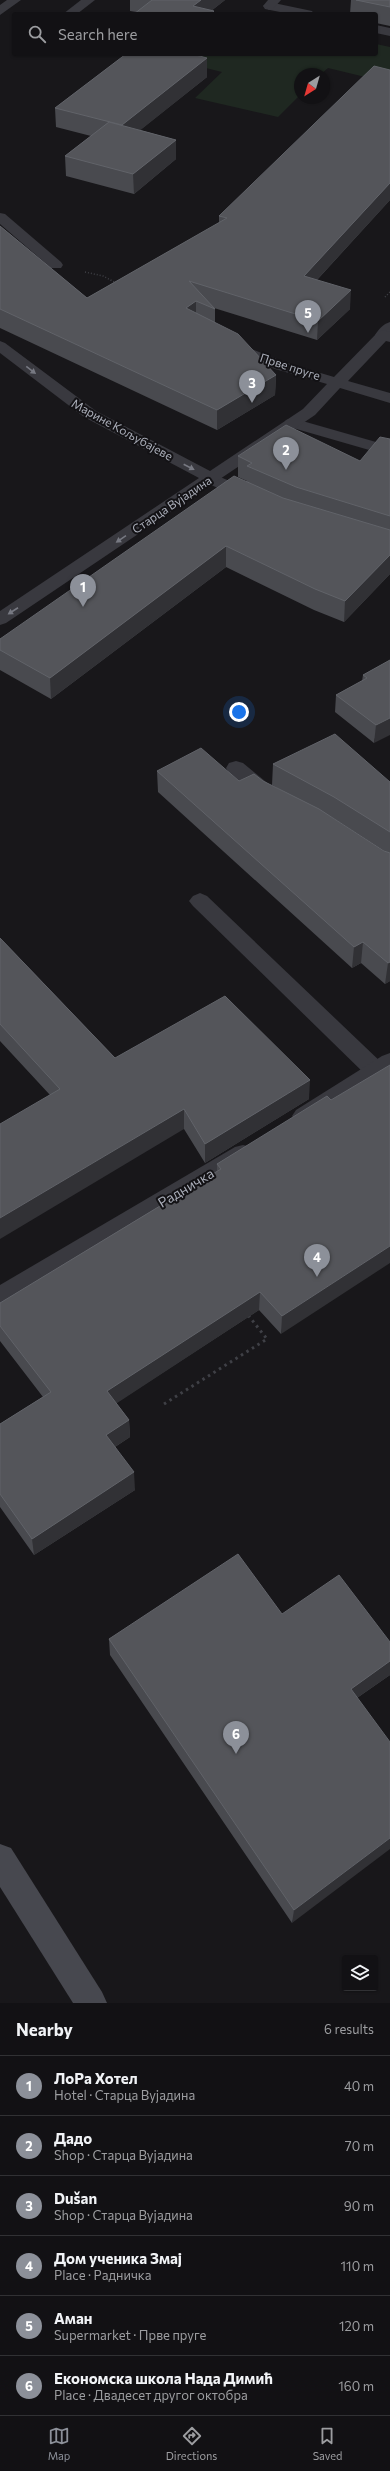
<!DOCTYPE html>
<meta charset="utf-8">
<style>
:root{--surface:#121114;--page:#1b1a1d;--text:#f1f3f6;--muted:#9c9da0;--line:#313134;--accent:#8c9099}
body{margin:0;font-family:Commissioner,sans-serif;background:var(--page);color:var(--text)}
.controls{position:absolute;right:12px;bottom:12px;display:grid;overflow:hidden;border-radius:4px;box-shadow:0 1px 3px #0004}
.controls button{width:36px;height:36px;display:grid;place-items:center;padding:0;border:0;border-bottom:1px solid var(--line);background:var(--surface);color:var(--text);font:20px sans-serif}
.compass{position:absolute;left:294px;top:68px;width:36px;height:36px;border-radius:50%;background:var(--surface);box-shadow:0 1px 3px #0004;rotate:217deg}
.you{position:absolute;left:239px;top:712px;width:14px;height:14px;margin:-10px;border:3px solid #fff;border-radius:50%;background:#1a73e8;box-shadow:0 0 0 6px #1a73e833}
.badge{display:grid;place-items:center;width:26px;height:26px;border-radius:50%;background:var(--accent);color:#fff;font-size:13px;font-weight:700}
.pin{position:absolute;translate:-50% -33px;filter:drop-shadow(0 1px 2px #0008)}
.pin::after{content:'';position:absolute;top:21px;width:14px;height:12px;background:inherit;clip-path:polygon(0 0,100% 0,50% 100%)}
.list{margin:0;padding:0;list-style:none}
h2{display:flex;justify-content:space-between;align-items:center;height:52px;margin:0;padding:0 16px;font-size:17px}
h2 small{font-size:13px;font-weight:400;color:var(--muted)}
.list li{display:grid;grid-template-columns:26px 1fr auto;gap:12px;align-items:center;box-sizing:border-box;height:60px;padding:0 16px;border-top:1px solid var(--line)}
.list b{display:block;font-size:15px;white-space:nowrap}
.list p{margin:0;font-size:13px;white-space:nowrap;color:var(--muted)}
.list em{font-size:13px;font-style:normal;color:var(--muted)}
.icon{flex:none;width:22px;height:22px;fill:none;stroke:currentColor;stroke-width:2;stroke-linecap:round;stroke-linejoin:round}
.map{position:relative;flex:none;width:390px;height:2003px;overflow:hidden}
.search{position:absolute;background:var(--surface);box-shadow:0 1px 3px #0004;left:12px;right:12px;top:12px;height:44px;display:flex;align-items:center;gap:10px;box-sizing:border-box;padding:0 14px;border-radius:4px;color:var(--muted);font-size:15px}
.sheet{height:412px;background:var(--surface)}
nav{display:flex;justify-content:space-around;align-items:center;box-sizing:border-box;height:56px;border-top:1px solid var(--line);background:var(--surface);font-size:11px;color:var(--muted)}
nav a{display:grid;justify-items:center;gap:2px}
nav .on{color:var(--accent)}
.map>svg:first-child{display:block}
</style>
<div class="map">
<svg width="390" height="2003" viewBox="0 0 390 2003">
<rect width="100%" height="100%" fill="#18171a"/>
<polygon fill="#1f2821" points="376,44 390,47 390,83 328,68 321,74 300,74 300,95 278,117 195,98 222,72 186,63 197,54 376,54"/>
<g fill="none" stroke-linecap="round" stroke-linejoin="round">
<g stroke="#3f4046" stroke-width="1.5" stroke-dasharray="1 2" stroke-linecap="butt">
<polyline points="85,272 103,276 118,284"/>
<polyline points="385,297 390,292"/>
</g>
<polyline stroke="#3f4046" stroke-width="3" stroke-dasharray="2.5 4" stroke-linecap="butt" points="164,1404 267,1339 248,1315"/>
<g fill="#39393f" fill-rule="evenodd">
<polygon points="81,0 95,0 77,14 63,14"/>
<polygon points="269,2 312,11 314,14 290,14 265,9 263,6"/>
<polygon points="376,25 390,28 390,36 376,33"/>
<path d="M390,322V336L383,340L378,338L375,335C379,329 383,324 390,322Z"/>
<polygon points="292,418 390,446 390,456 286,426 284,423 286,420"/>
<polygon points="211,473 255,492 257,496 255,500 243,500 205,482 203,478 205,474"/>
<polygon points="236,761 243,763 277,791 280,796 277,801 270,803 263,801 229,773 226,768 229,763"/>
<polygon points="200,893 207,896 384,1065 387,1071 384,1077 376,1080 368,1077 193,906 189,901 193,896"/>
</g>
<g fill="#39393f" fill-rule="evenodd">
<polygon points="7,0 21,0 0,15 0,5"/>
<polygon points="268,0 281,0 273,9 269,10 263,6"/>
<polygon points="0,213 5,214 61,262 63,265 61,268 51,268 0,224"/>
<polygon points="383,330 390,332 390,342 386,341 348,381 390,393 390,403 340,388 315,415 6,623 0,625 0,611 199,478 84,417 0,353 0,341 5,343 96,411 210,471 303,409 327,384 275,369 226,349 223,346 226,343 236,343 287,363 334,377 378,332"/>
<polygon points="390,1053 390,1073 312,1122 304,1125 296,1122 292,1116 296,1110 382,1056"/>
<polygon points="243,1145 251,1147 255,1154 251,1161 9,1306 0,1309 0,1285 235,1147"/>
</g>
<polygon fill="#47484f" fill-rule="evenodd" points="0,1844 11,1848 102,1992 107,2003 73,2003 0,1887"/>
</g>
<g fill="#494a4f" fill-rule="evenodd">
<polygon points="130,0 225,0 211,11 136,12 130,11"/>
<polygon points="351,0 390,0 390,26 376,23 376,14 350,14"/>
<polygon points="116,54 192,54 207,58 207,77 140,130 176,140 176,159 134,194 66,176 65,156 91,136 56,127 55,108 124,56"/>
<polygon points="390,70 390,200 317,280 350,309 317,340 214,308 215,309 215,323 276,375 275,395 217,430 0,328 0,226 87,298 219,223 219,216"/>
<polygon points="390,439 390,574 344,622 314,610 226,567 51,699 0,670 0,639 247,481 238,477 238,456 360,461"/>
<polygon points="390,660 374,743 335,712 336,695 362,681 363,675"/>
<path d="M273,764L390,782V981L385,984L361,963L352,968L158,792L157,771L239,781H263L295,798L272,785ZM326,814L333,818L386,852L384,851Z"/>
<polygon points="0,938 115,1058 309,1099 205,1163 184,1129 50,1095 0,1041"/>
<polygon points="327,1096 281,1334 259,1310 116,1403 129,1420 130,1437 115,1447 135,1490 34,1555 0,1507 0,1424 43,1397 0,1341 0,1303 217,1171 217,1164"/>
<polygon points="282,1614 390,1642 390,1675 357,1698 292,1923 110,1655 109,1639"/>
</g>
<g fill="#313135">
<polygon points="201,0 225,0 207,14 193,6"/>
<polygon points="207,58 207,77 123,144 122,125"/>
<polygon points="176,140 176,159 134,194 133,174"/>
<polygon points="390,183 390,200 303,295 304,276"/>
<polygon points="351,290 350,309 317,340 318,321"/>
<polygon points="196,301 196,321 186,308"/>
<polygon points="276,375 275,395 217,430 217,410"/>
<polygon points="226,546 226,567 51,699 50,678"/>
<polygon points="390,555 390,574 344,622 345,601"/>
<polygon points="390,718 390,735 374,743 376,725"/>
<polygon points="363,942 361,963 352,968 354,947"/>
<polygon points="390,962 390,981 385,984 388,963"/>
<polygon points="310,1080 309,1099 205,1163 205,1144"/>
<polygon points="184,1109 184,1129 0,1239 0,1218"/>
<polygon points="390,1246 390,1263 281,1334 282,1316"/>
<polygon points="260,1292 259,1310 108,1409 107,1391"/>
<polygon points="129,1420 130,1437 107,1452 106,1435"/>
<polygon points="134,1472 135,1490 34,1555 32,1539"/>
<polygon points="390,1661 390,1675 348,1704 351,1689"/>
<polygon points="390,1838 390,1849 292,1923 294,1910"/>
</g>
<g fill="#54555a" stroke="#616369">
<polygon points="152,0 201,0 193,6 214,11 211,14 134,14"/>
<polygon points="356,0 390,0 390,7"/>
<polygon points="126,54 192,54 207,58 122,125 55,108"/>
<polygon points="374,66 390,70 390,183 304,276 351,290 318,321 189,281 215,309 196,301 186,308 238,334 276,375 217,410 0,309 0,226 87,298 227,218 219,216"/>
<polygon points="109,122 176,140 133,174 65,156"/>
<polygon points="286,425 360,461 380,437 390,439 390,516 296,487 247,466 252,463 238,456"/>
<polygon points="234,476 283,498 390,530 390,555 345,601 315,589 226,546 50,678 0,650 0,639"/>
<polygon points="390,660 390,718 376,725 336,695 367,678 363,675"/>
<polygon points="335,734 390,782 390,832 334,797 273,764"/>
<polygon points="201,748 239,781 254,774 263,781 319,809 384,851 390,853 390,962 388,963 363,942 354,947 157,771"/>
<polygon points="0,938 115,1058 225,996 310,1080 205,1144 184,1109 0,1218 0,1124 60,1089 0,1024"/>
<polygon points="390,1065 390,1246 282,1316 260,1292 107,1391 129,1420 106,1435 134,1472 32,1539 0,1494 0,1424 51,1392 0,1326 0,1303 221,1169 217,1164 327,1096 331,1100"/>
<polygon points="238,1554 282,1614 339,1575 390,1642 390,1661 351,1689 390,1742 390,1838 294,1910 109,1639"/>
</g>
<defs><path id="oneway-solid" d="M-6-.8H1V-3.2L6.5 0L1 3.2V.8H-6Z"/></defs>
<g fill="#777982">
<use href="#oneway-solid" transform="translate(31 370) rotate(38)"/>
<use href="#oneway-solid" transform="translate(189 467) rotate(27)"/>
<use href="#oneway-solid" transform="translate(121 539) rotate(146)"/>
<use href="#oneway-solid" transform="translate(13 611) rotate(147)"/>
</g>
<g text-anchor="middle" stroke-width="4" stroke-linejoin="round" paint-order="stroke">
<g font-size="12" fill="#aaaeb9" stroke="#131215">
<text transform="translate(290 367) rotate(18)" y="4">Прве пруге</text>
<text transform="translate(122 430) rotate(29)" y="4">Марине Кољубајеве</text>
<text transform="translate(172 505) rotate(-34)" y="4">Старца Вујадина</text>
</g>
<g font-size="14" fill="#aaaeb9" stroke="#131215">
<text transform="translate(186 1188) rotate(-31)" y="5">Радничка</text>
</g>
</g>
</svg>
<div class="controls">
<button><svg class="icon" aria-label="layers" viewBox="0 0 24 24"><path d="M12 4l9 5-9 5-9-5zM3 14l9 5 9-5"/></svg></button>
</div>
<svg class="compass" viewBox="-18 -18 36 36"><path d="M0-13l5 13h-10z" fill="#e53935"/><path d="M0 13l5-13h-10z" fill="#9c9da0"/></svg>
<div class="you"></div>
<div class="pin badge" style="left:83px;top:607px">1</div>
<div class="pin badge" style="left:286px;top:470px">2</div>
<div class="pin badge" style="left:252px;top:403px">3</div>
<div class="pin badge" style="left:317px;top:1277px">4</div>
<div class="pin badge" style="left:308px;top:333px">5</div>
<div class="pin badge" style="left:236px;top:1754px">6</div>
<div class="search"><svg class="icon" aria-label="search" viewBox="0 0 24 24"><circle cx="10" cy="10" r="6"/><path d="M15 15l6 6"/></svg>Search here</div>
</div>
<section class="sheet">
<h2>Nearby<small>6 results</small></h2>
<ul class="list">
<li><span class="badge">1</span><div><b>ЛоРа Хотел</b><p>Hotel · Старца Вујадина</p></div><em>40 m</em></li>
<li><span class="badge">2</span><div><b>Дадо</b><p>Shop · Старца Вујадина</p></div><em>70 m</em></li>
<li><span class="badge">3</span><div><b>Dušan</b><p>Shop · Старца Вујадина</p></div><em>90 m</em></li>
<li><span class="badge">4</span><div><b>Дом ученика Змај</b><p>Place · Радничка</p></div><em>110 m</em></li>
<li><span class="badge">5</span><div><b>Аман</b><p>Supermarket · Прве пруге</p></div><em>120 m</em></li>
<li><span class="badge">6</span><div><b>Економска школа Нада Димић</b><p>Place · Двадесет другог октобра</p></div><em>160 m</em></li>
</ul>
</section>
<nav>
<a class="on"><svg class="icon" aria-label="map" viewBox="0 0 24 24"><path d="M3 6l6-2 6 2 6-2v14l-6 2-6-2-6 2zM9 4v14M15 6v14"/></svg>Map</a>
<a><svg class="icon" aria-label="directions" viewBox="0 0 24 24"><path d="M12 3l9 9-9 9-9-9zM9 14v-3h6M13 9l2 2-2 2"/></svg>Directions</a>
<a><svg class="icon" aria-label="saved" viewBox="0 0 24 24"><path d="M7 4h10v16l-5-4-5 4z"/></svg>Saved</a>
</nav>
